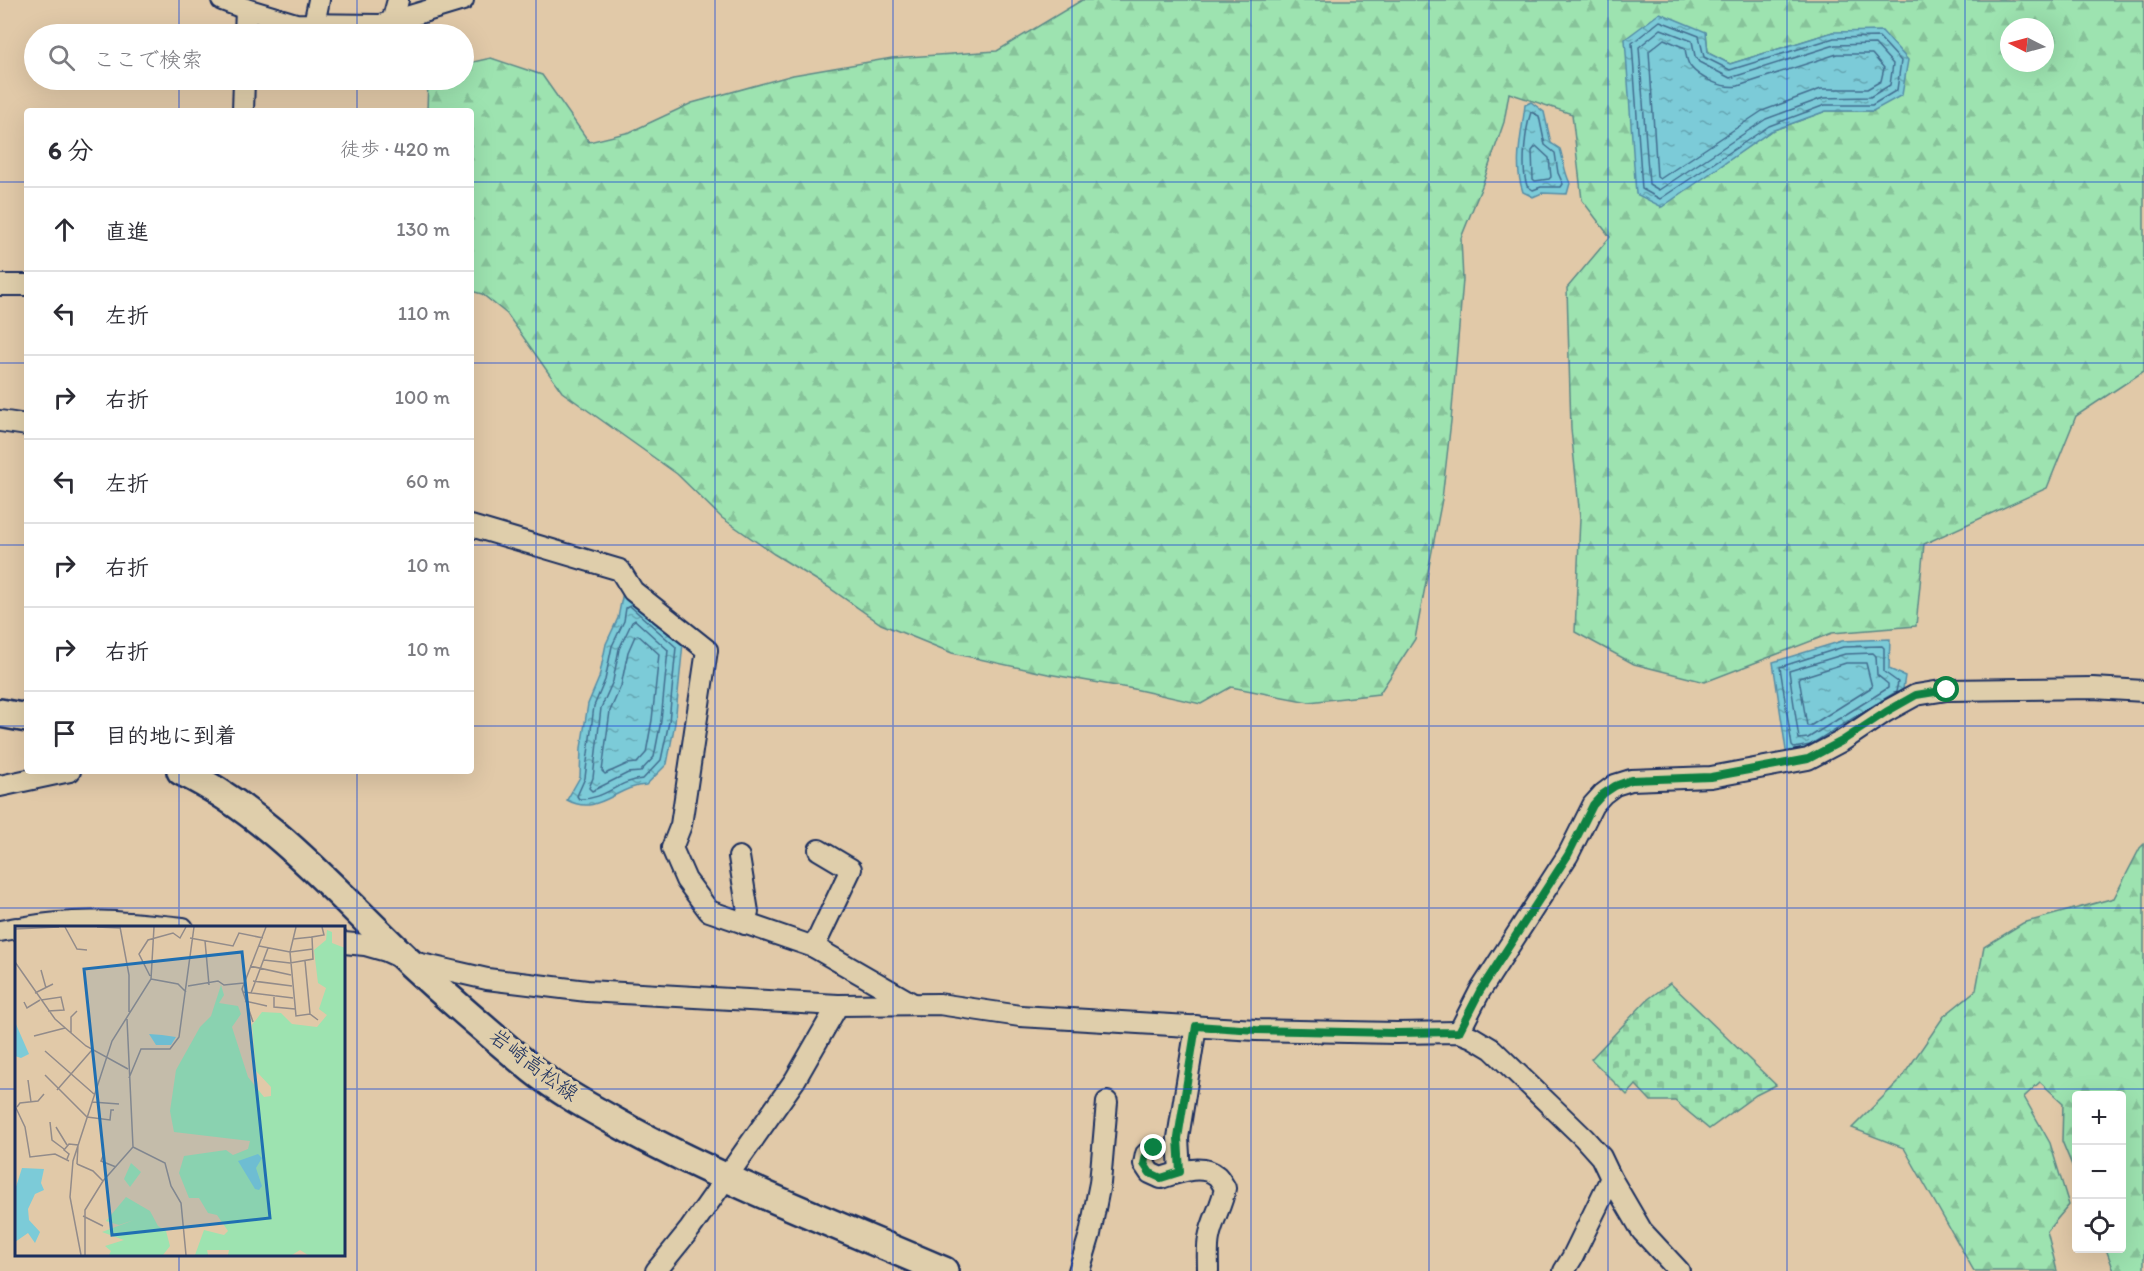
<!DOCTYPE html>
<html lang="ja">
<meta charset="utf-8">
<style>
:root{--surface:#fff;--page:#f2f2f3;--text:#2b2b33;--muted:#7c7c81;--line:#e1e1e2}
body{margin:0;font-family:Itim,"Klee One",sans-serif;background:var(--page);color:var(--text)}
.controls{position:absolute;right:18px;bottom:18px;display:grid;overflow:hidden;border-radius:6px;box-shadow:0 6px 24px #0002}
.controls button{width:54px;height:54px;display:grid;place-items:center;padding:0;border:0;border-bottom:2px solid var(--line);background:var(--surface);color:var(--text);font:30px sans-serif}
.compass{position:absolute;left:2000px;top:18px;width:54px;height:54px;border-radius:50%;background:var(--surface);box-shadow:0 6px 24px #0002;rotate:276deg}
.stop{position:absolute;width:18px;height:18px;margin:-14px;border:4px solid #0b8043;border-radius:50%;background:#fff}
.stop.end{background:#0b8043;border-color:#fff;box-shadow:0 2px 6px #0008}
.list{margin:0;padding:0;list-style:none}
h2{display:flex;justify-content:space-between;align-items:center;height:78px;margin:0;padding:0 24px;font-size:26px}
h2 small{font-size:20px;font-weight:400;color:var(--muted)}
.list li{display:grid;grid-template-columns:39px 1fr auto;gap:18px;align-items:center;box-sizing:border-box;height:84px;padding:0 24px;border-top:2px solid var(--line)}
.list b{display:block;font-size:22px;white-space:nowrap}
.list em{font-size:20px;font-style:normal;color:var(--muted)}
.icon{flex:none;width:33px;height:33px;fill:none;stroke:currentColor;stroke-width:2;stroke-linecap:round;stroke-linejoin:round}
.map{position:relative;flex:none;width:2144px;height:1271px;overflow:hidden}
.search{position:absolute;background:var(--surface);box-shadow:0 6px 24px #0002;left:24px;top:24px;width:450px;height:66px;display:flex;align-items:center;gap:15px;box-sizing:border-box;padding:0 21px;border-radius:33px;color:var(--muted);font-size:22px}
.panel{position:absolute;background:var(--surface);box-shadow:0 6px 24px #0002;left:24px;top:108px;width:450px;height:666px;border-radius:6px}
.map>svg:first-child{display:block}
</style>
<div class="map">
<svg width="2144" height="1271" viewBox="0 0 2144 1271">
<defs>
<pattern id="forest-firs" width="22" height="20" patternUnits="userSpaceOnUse" patternTransform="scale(1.5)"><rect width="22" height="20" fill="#9de3b0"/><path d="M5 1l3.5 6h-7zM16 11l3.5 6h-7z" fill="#87c39a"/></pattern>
<pattern id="cemetery-stones" width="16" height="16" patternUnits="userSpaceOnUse" patternTransform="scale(1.5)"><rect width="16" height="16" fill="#9de3b0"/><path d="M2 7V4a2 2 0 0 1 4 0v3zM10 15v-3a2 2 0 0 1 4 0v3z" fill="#87c39a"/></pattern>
<pattern id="water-ripples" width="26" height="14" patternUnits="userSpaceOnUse" patternTransform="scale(1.5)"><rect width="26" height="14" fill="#7ccbd8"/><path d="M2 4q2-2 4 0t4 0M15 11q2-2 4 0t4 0" fill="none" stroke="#65a5b2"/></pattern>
</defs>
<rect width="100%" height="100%" fill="#e1c9a8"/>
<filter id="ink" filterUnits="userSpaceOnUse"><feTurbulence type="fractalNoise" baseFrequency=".0167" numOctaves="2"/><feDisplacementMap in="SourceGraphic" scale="12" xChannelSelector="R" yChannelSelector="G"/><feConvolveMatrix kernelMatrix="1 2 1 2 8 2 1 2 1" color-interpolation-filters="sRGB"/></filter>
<g filter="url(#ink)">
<g fill="url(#forest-firs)" stroke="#5c8987" stroke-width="1.5" fill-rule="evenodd">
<path d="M1082,0H2144V371L2076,416L2047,488L1924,544L1916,626L1832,633L1705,682L1634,664L1575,632L1580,518L1571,429L1567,288L1610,237L1582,200L1572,114L1509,93L1504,122L1482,186L1461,238L1463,280L1451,421L1442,499L1415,639L1379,694L1309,702L1231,687L1201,704L1134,689L1048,674L952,653L881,624L828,587L774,554L722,518L677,474L562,392L507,314L482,294L471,291V111H427L428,80H464V64L491,58L542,75L589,142L630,132L692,103L793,75L892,58L997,51ZM2009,27H2045V63H2009ZM1706,32L1708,53L1730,64L1833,32L1873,111H1826L1771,131L1661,207Z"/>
<polygon points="2144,844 2144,1271 2114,1271 2106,1249 2122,1248 2122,1096 2076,1096 2076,1175 2062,1141 2063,1103 2040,1082 2024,1097 2050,1143 2069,1205 2047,1231 2057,1271 1974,1271 1904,1148 1852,1128 1901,1079 1944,1016 1976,990 1984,947 2023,923 2114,898 2140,848"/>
</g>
<polygon fill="url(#cemetery-stones)" stroke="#5c8987" stroke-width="1.5" points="1670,983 1776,1085 1756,1095 1709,1129 1675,1101 1651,1101 1636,1085 1627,1095 1591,1059 1647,1000"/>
<g fill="url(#water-ripples)" stroke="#558da7" stroke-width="1.5">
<polygon points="1660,13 1706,32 1708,53 1730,64 1833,32 1882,31 1908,60 1902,95 1873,111 1826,111 1771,131 1662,207 1636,194 1625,39"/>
<path d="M1531,102L1544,112L1551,143L1560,149C1564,161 1564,172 1570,183L1567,194L1542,193L1533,197L1523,192C1513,164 1522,134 1525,105Z"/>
<path d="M623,592L683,643L675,723L667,764L646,785C616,786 598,817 567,800L580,777L581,748L588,704L599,678L606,644L618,618Z"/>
<polygon points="1890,639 1889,669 1905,676 1902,695 1813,751 1787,757 1773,662 1842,641"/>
</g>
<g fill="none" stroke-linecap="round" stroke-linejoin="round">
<g stroke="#426d8f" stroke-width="1.5">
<polygon points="1660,21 1699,36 1704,57 1730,70 1834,38 1879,37 1901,61 1897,90 1872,105 1825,105 1769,126 1660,199 1642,189 1632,43"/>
<polygon points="1661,29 1692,41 1695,56 1699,62 1730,78 1835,45 1875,44 1893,64 1890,85 1870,97 1823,98 1766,119 1659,190 1649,184 1639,47"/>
<path d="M1664,39L1685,48C1686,54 1686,60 1690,66C1699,78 1723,89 1738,86L1837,54H1872L1884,68L1881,81L1867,89H1821L1762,111L1660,179L1657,177L1649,51Z"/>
<path d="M1531,112L1539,116L1545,145L1555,153L1558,173L1563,184L1561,187H1541L1533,190L1527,186C1521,169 1525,130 1531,112Z"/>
<polygon points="1536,146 1549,158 1551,177 1549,179 1535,181 1533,179 1532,151"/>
<path d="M630,606L676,647L669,722L661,760L643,779C618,780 606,800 579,799L577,796L585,778L594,706L605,680L612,646L624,621L626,608Z"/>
<polygon points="635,620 668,650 661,721 654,757 640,772 628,773 592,791 589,788 593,778 601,708 613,681 619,649 632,622"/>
<polygon points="638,635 659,654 652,720 646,753 637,763 627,764 605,774 602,771 610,711 621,686 628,652 635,636"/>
<polygon points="1873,653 1876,656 1877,675 1888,684 1888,688 1808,738 1799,739 1789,671 1845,654"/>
<polygon points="1846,663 1866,663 1872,687 1810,726 1807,726 1799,678"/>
<polyline points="1876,704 1810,745 1794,748 1792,746 1780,667 1843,647 1882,646 1884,648 1884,672 1898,682 1896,692 1881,701"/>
</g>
<g stroke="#1b2f5e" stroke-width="24">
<g id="street">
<polyline points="222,0 246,9 296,24 380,25 463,0"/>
<polyline points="392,22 398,0"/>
<polyline points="314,24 319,0"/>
<polyline points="245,34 246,9"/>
<polyline points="243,111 244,80"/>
<polyline points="0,285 27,285"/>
<polyline points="0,421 27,425"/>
<polyline points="471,526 620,570 633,591 707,650 681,825 672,848 686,880 709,911 814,947 913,1004"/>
<polyline points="0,786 70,771"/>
<polyline points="739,857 748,912 745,924"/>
<path d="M20,928C79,917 125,922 183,928"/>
<polyline points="0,931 16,928"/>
<polyline points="344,943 365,945 386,951 408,961 487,979 587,991 838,1005 939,1004 1020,1016 1256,1030 1396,1033 1459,1032 1472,1037 1492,1049 1584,1138 1601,1157 1611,1178 1642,1231 1679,1271"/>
<polyline points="814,947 851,869 819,850"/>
<polyline points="1459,1032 1480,991 1568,855 1593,805 1603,794 1615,785 1631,780 1711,777 1808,759 1842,741 1885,712 1916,695 1947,690 2093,688 2144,691"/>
<path d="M1154,1148L1146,1154L1144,1164L1150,1173L1161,1178C1177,1173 1202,1163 1217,1176C1220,1179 1223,1185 1225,1188C1222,1206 1212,1220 1209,1238C1207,1248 1208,1260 1208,1271"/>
<polyline points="1180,1172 1178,1138 1196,1026"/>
<polyline points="656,1271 690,1229 795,1080 838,1005"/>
<polyline points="1079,1271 1090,1234 1100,1183 1107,1102"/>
<polyline points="1564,1271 1572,1258 1611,1178"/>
</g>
</g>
<g stroke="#1b2f5e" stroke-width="32">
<g id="secondary">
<polyline points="0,713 27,718"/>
<path d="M181,771C270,814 337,894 407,960C448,998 491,1035 533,1070C563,1094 598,1112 632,1131C732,1185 840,1226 944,1271"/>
</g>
</g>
<use href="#street" stroke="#dfceab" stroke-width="20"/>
<use href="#secondary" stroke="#dfceab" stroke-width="27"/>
</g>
</g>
<g fill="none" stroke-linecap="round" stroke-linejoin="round" filter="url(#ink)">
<polyline stroke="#0b8043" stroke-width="8" points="1154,1148 1146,1155 1144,1164 1150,1173 1161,1178 1180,1172 1178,1138 1196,1026 1256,1030 1396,1033 1459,1032 1480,991 1568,855 1593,805 1603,794 1615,786 1631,780 1711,777 1808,759 1842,741 1886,712 1916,695 1947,690"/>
</g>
<path fill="none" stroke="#1d4ed8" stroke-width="1.5" stroke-opacity="0.55" d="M179,0V34M357,0V34M536,0V1271M715,0V1271M893,0V1271M1072,0V1271M1251,0V1271M1429,0V1271M1608,0V1271M1787,0V1271M1965,0V1271M179,80V111M357,80V111M0,182H27M471,182H2144M0,363H27M471,363H2144M0,545H27M471,545H2144M0,726H27M471,726H2144M179,771V928M357,771V1271M0,908H2144M0,1089H16M344,1089H2144M179,1254V1271"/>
<g text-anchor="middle" stroke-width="6" stroke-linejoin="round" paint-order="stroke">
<g font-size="21" fill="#1b2f5e" stroke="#dfceab">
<text transform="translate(534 1065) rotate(37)" y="7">岩崎高松線</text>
</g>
</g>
<g transform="translate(15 926)">
<rect width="330" height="330" fill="#e1c9a8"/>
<path d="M312,4L317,6V17L330,22V329H293L285,324L277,329H213L214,324H192L193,329H180L189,304L209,309L213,305L202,289L193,287L184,272H174L164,247L169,230L211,224L218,229L233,223L235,215L159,206L155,185L161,144L185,101L196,90L206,59L209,69L204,77L223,80L226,88L217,101L233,151L249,171L256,170V161L241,145L237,99L247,86L266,87L277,98L302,101L312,89L304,83L311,62L303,57L299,24L311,14ZM111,271L135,285L143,300L151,305L155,320L148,329H94L96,325L90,320L109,314L87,306L119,294L104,299L91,295Z" fill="#9de3b0"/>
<path d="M116,237L126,246L115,261L109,253Z" fill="#9de3b0"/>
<path d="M0,96L14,128L6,132L0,130ZM134,108L147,109L161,111L156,119H141ZM243,228L247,232L241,242L247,260L244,264L240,263L223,235ZM7,242L29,243L26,257L29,264L20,268L13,283L14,294L25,306L20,317L13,307L0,316V264Z" fill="#7ccbd8"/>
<path fill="none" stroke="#928b8a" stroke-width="1.5" d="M50,1L62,23L72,24M82,1L105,2M105,1L114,49V86M281,1L275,26L281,90L295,88L303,94M0,3L44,1M175,12L218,20L224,7L248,12M278,13L297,11M190,15L194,59M244,20L275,26L298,23M249,34L275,37L298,33L297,11L309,9L307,1M290,35L295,88M0,36L40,93L71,120L113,143M235,40L276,49M26,44L31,62M135,50L124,28L133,14L158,7L165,12L171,1M136,53L163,58L171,66M238,55L277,60M173,60L203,55L209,59L229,57M228,66L278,72M20,67L38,58M236,67L253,22M259,69V81L280,83M26,74L46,71L49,84L33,85M230,75L252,80M9,76L12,82L25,74M238,96L227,63L251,1M56,107V91L62,85M19,110L50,102M30,125L79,168M30,149L72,191L95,194L96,184H99M114,152L126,123H155L164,111L179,1M13,154L16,176M42,164L77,124M77,176L104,178M0,180L10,201L15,231L40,228L54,235M2,181L5,177L23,175L29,168M35,196L37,214L49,223M41,201L52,219M118,221L150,237L156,260L166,277L171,329M88,230L86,235L101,241M52,233L54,228L49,224L54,218L63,219L62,238M62,238L78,245L88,255M68,290L88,300M66,329L55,271L58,235L97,115L136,53L139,1M70,329V284L88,255L118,221L112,93"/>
<path fill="#1f6fb2" fill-opacity="0.15" stroke="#1f6fb2" stroke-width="3" d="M227,26L255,292L97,309L69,43Z"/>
<rect width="330" height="330" fill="none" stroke="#1b2f5e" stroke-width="3"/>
</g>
</svg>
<div class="controls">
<button>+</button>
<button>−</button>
<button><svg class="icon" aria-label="locate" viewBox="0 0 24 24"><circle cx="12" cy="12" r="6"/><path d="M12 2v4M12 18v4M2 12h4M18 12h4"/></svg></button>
</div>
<svg class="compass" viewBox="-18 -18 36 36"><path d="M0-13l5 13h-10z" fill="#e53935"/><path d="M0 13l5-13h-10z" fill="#7c7c81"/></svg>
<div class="stop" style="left:1947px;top:690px"></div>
<div class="stop end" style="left:1154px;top:1148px"></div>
<div class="search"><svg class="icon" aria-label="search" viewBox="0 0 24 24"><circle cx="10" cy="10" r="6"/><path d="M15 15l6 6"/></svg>ここで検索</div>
<section class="panel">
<h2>6 分<small>徒歩 · 420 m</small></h2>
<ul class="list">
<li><svg class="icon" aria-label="ahead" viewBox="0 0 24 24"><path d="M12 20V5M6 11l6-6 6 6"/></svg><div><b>直進</b></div><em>130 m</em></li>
<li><svg class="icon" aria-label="left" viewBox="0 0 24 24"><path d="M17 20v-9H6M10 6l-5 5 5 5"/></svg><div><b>左折</b></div><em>110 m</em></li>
<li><svg class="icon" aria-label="right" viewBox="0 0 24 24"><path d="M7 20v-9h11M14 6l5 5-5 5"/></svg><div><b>右折</b></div><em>100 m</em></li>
<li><svg class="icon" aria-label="left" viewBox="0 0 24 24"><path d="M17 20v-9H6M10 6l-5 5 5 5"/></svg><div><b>左折</b></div><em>60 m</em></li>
<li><svg class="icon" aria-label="right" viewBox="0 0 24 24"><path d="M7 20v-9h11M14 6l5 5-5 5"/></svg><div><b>右折</b></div><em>10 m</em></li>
<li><svg class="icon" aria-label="right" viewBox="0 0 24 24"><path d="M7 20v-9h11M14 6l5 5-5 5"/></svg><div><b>右折</b></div><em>10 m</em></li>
<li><svg class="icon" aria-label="arrive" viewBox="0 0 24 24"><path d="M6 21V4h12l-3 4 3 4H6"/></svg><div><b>目的地に到着</b></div></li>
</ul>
</section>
</div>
